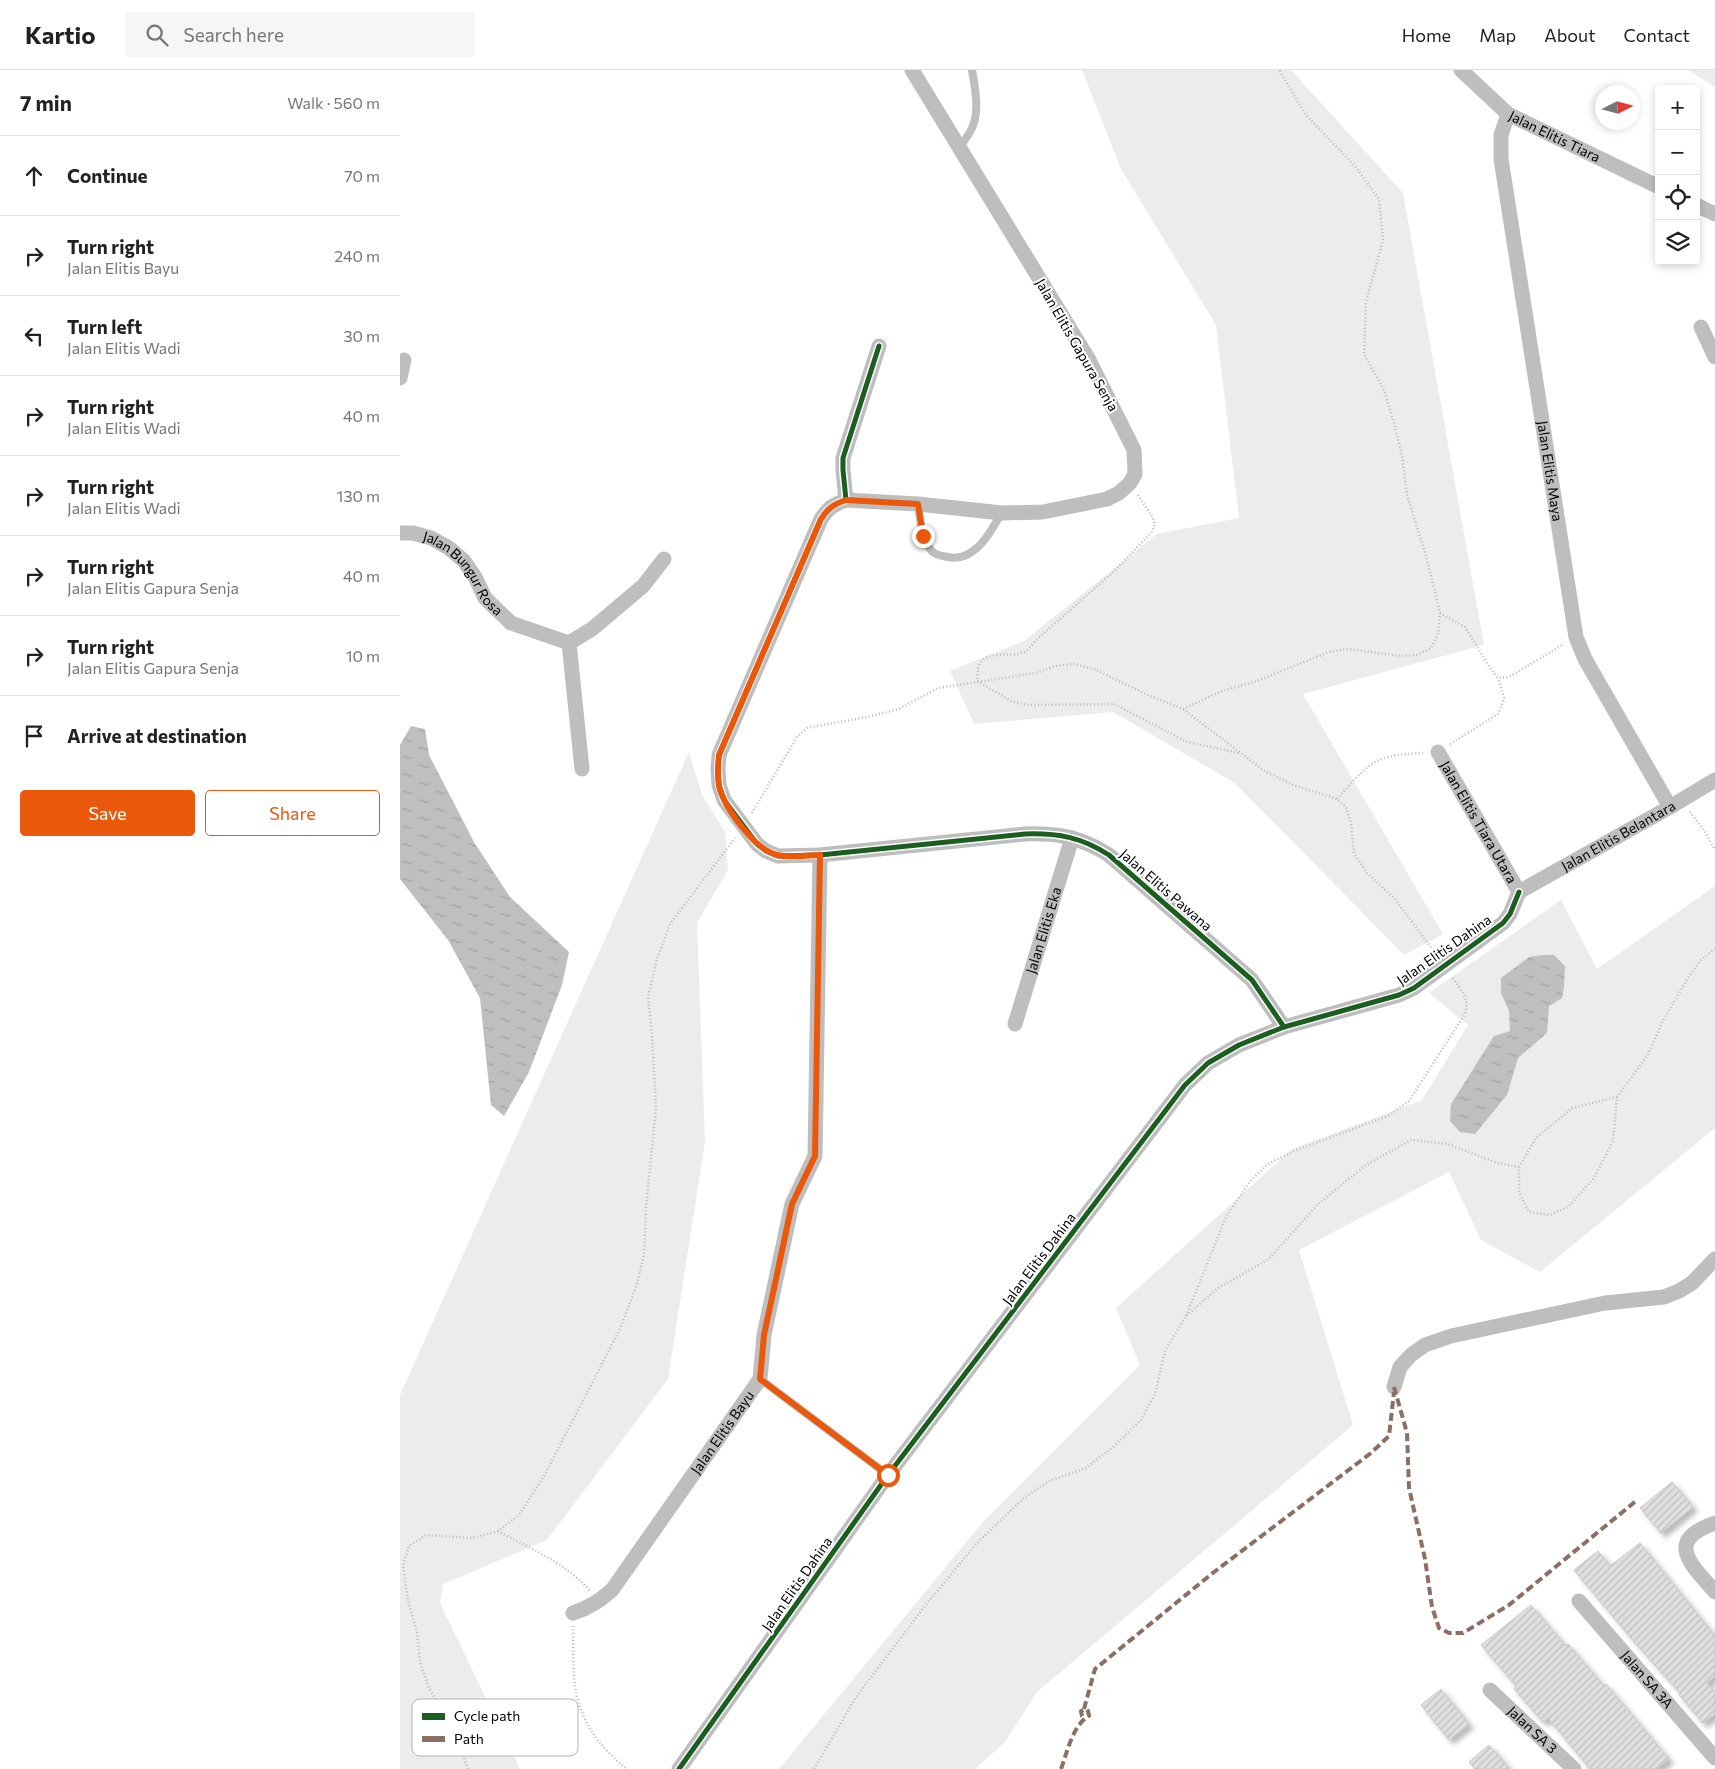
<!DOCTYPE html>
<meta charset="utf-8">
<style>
:root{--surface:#fff;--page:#f6f6f6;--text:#222;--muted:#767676;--line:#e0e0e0;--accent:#ea580c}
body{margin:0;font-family:Commissioner,sans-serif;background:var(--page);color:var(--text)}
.controls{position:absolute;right:15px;top:15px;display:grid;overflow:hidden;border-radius:5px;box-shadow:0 2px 8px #0003}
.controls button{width:45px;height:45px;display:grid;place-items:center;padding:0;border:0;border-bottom:1px solid var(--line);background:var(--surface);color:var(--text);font:25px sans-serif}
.compass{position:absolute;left:1195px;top:15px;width:45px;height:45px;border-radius:50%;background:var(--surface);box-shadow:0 2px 8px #0003;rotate:84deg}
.stop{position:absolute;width:15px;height:15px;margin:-11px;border:4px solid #ea580c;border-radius:50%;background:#fff}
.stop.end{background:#ea580c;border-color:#fff;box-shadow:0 1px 5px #0008}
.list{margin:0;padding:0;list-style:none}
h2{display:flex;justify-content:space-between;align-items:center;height:65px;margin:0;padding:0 20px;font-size:21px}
h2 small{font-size:16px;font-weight:400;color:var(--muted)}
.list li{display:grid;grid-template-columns:32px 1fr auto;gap:15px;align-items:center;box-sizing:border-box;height:80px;padding:0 20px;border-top:1px solid var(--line)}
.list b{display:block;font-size:19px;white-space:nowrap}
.list p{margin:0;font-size:16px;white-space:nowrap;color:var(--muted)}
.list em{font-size:16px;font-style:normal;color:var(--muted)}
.actions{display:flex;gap:10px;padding:15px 20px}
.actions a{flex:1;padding:11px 0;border:1px solid var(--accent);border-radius:5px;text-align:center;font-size:18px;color:var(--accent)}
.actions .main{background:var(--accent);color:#fff}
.icon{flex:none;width:28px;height:28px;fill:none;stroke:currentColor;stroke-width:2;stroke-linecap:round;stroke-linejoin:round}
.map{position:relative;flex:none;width:1315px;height:1699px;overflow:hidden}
header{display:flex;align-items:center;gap:30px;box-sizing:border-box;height:70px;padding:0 25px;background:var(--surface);border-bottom:1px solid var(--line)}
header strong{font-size:24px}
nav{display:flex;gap:28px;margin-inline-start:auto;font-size:18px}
.search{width:350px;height:45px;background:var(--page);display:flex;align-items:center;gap:12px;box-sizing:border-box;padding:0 18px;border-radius:5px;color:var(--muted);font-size:19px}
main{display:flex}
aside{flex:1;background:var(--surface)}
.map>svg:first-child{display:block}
</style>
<header>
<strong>Kartio</strong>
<div class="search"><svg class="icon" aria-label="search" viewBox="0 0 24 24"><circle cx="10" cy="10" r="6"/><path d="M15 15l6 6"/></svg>Search here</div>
<nav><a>Home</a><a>Map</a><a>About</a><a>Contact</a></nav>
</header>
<main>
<aside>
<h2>7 min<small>Walk · 560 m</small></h2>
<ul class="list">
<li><svg class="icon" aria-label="ahead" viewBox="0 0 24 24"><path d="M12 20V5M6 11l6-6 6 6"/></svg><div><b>Continue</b></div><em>70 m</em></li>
<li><svg class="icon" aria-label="right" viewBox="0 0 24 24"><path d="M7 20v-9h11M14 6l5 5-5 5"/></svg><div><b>Turn right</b><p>Jalan Elitis Bayu</p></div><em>240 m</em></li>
<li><svg class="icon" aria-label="left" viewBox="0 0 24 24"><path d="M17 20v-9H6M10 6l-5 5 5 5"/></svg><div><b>Turn left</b><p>Jalan Elitis Wadi</p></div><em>30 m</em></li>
<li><svg class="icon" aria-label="right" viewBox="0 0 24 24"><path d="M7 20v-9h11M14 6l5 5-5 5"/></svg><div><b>Turn right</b><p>Jalan Elitis Wadi</p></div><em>40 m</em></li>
<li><svg class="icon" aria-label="right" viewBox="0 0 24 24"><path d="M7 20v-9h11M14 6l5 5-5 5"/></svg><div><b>Turn right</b><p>Jalan Elitis Wadi</p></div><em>130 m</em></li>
<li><svg class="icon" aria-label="right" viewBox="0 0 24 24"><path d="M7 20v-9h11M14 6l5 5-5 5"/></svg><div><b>Turn right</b><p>Jalan Elitis Gapura Senja</p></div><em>40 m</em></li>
<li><svg class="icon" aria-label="right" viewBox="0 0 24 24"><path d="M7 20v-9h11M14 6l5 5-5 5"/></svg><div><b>Turn right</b><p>Jalan Elitis Gapura Senja</p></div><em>10 m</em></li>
<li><svg class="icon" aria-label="arrive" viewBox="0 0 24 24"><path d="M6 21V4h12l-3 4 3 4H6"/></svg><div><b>Arrive at destination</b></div></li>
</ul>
<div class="actions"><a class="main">Save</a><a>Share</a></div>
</aside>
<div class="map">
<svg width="1315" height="1699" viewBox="0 0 1315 1699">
<defs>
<pattern id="water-ripples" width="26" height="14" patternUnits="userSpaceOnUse" patternTransform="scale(1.25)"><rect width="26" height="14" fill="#bfbfbf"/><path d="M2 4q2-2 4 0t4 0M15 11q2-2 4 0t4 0" fill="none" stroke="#a2a2a2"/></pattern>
<pattern id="building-hatch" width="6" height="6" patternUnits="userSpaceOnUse" patternTransform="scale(1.25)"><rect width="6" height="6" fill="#dfdfdf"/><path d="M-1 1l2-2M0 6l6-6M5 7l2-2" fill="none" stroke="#bebebe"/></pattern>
<filter id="shadow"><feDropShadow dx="4.5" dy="4.5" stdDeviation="2.5" flood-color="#0004"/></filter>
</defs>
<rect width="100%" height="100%" fill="#fff"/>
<g fill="#ececec">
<polygon points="682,0 891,0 1003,123 1084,575 903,624 1043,864 1004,885 835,713 713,642 574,654 550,601 624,571 757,464 839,448 816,255 721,99"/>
<polygon points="1288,0 1315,0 1315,17"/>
<polygon points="289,682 302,725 325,762 328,800 297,853 305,1072 268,1309 147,1470 43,1514 40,1533 120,1699 0,1699 0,1325"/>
<polygon points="1315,816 1315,1058 1140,1202 1081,1170 1049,1102 899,1180 953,1355 637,1622 605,1672 575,1699 379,1699 582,1453 740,1295 716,1238 892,1079 1022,1030 1068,955 1029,923 1161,830 1197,899"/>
</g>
<g fill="url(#water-ripples)">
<polygon points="11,656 25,659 29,685 74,772 110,827 169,882 162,915 129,1002 104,1046 91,1035 80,928 48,870 0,809 0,675"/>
<polygon points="1144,885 1154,885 1165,896 1164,917 1162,928 1149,936 1147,963 1118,988 1107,1025 1075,1064 1060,1062 1050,1051 1051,1034 1094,966 1110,961 1109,941 1101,923 1101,908 1129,887"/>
</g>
<g fill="url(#building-hatch)" stroke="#c7c7c7" filter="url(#shadow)">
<polygon points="1272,1412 1293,1437 1261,1463 1240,1438"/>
<polygon points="1240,1473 1315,1566 1315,1606 1307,1613 1315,1622 1315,1644 1303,1653 1279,1625 1281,1624 1236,1574 1174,1500 1198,1481 1210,1496"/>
<polygon points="1131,1535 1166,1576 1168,1574 1204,1616 1206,1614 1269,1689 1257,1699 1190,1699 1148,1648 1143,1652 1114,1619 1116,1616 1081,1575"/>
<polygon points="1041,1619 1069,1654 1049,1670 1021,1635"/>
<polygon points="1089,1675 1098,1685 1110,1699 1075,1699 1069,1692"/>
</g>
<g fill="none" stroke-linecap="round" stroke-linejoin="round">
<g stroke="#b9b9b9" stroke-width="2.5" stroke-dasharray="1 2.5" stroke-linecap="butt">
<path d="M738,425L753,448L755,455L751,463L710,505L636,570C632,575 628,582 621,583C609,587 586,580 579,595C577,600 578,606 577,611L611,631L627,635L714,634L787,672L839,683"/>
<polyline points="1040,543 1065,557 1090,598 1098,608 1109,607 1164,574"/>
<polyline points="783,639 819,622 857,611 929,582 948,579 1000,586 1017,585 1031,578 1038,564 1040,543 1025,482 1007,425 1002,386 994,353 984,320 964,284 966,232 983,170 979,129 955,96 906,45 879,0"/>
<polyline points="1050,674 1098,644 1104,628 1098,608"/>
<path d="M937,729C949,716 962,699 977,691C991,684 1010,684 1024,683"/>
<polyline points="1290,742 1305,762 1315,780"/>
<polyline points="352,743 397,667 407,658 467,647 499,639 538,618 636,603 656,596 674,594 694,599 750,626 783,639 863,700 893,715 937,729 946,737 951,753 954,784 967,803 994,828 1036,884"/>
<polyline points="1217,1027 1172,1038 1136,1068 1119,1097 1119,1122 1129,1142 1150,1145 1168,1137 1194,1108 1213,1071 1217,1027 1248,985 1263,950 1290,905 1301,890 1315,879"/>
<path d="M786,1246L826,1147L851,1110L868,1094L894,1081L988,1046L1009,1031L1065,944C1070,928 1061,920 1052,907"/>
<path d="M98,1461C129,1478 166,1493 190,1521"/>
<path d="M173,1556C174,1581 171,1610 179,1634C187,1660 205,1682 227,1699"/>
<polyline points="68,1699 52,1656 29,1618 20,1592 17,1562 8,1531 3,1495 9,1476 26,1465 72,1468 98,1461 119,1445 144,1406 220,1259 237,1214 244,1185 246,1137 256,1038 252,965 248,927 257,889 270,854 335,768"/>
<polyline points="414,1699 456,1627 525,1536 577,1473 624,1428 649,1411 686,1398 713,1377 741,1350 755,1324 765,1281 786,1246 818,1218 869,1189 918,1134 966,1095 1011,1070 1048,1074 1097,1093 1119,1097"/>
</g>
<g stroke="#bebebe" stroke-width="8">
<path d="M559,78C563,72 569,65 572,58C580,41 575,18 572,0"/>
<path d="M518,434C520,448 522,478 536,484C540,486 544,486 548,487C557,489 565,487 573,481C586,472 593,456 602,443"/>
<polyline points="360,1309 488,1405"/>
</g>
<g stroke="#bebebe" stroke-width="15">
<path id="s1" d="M1061,0L1108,44L1259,117"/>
<path id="s2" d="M1108,44L1101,65V89L1176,567L1185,589L1270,737"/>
<polyline points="1296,135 1315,144"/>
<polyline points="1301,257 1315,287"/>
<path d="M479,276L443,388V400L446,430C434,434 428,438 421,449L319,685L318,699L319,715L324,730L357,774L366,781L378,786L420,785L625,764C658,763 681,767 709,785L852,910L884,957"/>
<polyline points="0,308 4,290"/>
<polyline points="446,430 518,434 602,443 643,442 707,429 719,423 730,413 735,404 734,380 689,290 512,0"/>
<path id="s3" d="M0,463H13L31,468L49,478L64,491L75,507L85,528L111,553L169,573"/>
<polyline points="169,573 192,559 243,516 264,489"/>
<polyline points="169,573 182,699"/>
<path id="s4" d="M1038,682L1119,822"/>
<path id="s5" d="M1119,822L1270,737L1315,710"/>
<path id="s6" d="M615,954L672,768"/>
<polyline points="994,1317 1000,1297 1011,1285 1025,1275 1051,1266 1205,1233 1264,1227 1279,1221 1292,1213 1315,1189"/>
<path d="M1315,1453C1263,1471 1292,1495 1315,1522"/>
<path id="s7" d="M1179,1531L1315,1688"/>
<path id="s8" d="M173,1543C189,1538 199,1531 212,1520L360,1309L364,1265L392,1134L415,1086L420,785"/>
<path id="s9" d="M1090,1620L1174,1699"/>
<polyline points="279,1699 488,1405 785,1015 808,993 839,975 884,957 999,925 1014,918 1103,853 1110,844 1119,822"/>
</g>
<g stroke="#8d6e63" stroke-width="4" stroke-dasharray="8 4" stroke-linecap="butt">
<polyline points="994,1317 1007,1363 1009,1418 1025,1489 1032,1537 1039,1558 1049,1563 1063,1563 1109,1535 1236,1431"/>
<polyline points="684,1639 695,1599 814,1502 971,1383 989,1366 994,1322"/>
<path d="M661,1699C667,1683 673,1654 689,1646L688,1641L686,1639L681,1641L682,1646L684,1648"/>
</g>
<g stroke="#fff" stroke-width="8">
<g id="cycleway">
<path d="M479,276L443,388V400L446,430C434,434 428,438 421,449L319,685L318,699L319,715L324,730L357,774L366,781L378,786L420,785L625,764C658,763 681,767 709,785L852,910L884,957"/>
<polyline points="279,1699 488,1405 785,1015 808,993 839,975 884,957 999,925 1014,918 1103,853 1110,844 1119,822"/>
</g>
</g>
<use href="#cycleway" stroke="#1b5e20" stroke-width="5"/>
</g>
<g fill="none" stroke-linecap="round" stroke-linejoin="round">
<path stroke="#ea580c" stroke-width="6" d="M488,1405L360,1309L364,1265L392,1134L415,1086L420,785C407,785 390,788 377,785C355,780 324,737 319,716C317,705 318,695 319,685L421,449C428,438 434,434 446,430L518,434L523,466"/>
</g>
<g text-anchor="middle" stroke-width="4" stroke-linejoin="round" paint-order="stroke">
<g font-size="14" fill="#000" stroke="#fff">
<text dy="5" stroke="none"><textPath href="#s1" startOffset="116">Jalan Elitis Tiara</textPath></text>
<text transform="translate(677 275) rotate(60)" y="5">Jalan Elitis Gapura Senja</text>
<text dy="5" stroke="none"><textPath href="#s2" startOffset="362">Jalan Elitis Maya</textPath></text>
<text dy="5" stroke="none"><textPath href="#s3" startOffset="80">Jalan Bungur Rosa</textPath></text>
<text dy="5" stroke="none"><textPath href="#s4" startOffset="81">Jalan Elitis Tiara Utara</textPath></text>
<text dy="5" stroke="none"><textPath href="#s5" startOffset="114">Jalan Elitis Belantara</textPath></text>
<text transform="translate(766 820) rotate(41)" y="5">Jalan Elitis Pawana</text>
<text dy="5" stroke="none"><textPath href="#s6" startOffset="98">Jalan Elitis Eka</textPath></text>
<text transform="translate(1044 880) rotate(-35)" y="5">Jalan Elitis Dahina</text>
<text transform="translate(639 1189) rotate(-53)" y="5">Jalan Elitis Dahina</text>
<text dy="5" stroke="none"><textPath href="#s8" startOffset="238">Jalan Elitis Bayu</textPath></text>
<text transform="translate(397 1514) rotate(-55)" y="5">Jalan Elitis Dahina</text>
<text dy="5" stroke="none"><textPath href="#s7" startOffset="104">Jalan SA 3A</textPath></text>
<text dy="5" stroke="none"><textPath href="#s9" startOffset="58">Jalan SA 3</textPath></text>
</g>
</g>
<rect x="12" y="1629" width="166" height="57" rx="8" fill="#fff" stroke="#b2b2b2" stroke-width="1"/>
<rect x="22" y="1643" width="23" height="7" fill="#1b5e20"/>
<rect x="22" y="1666" width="23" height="6" fill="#8d6e63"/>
<g font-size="14" fill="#000">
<text x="54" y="1651">Cycle path</text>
<text x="54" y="1674">Path</text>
</g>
</svg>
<div class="controls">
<button>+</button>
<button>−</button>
<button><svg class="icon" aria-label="locate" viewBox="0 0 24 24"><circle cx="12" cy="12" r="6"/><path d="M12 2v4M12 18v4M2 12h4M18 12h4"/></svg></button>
<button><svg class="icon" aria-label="layers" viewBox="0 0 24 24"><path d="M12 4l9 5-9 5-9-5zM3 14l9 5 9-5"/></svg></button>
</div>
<svg class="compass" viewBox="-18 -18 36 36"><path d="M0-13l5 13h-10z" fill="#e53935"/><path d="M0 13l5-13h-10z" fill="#767676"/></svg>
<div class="stop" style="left:488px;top:1405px"></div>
<div class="stop end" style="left:523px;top:466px"></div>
</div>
</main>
